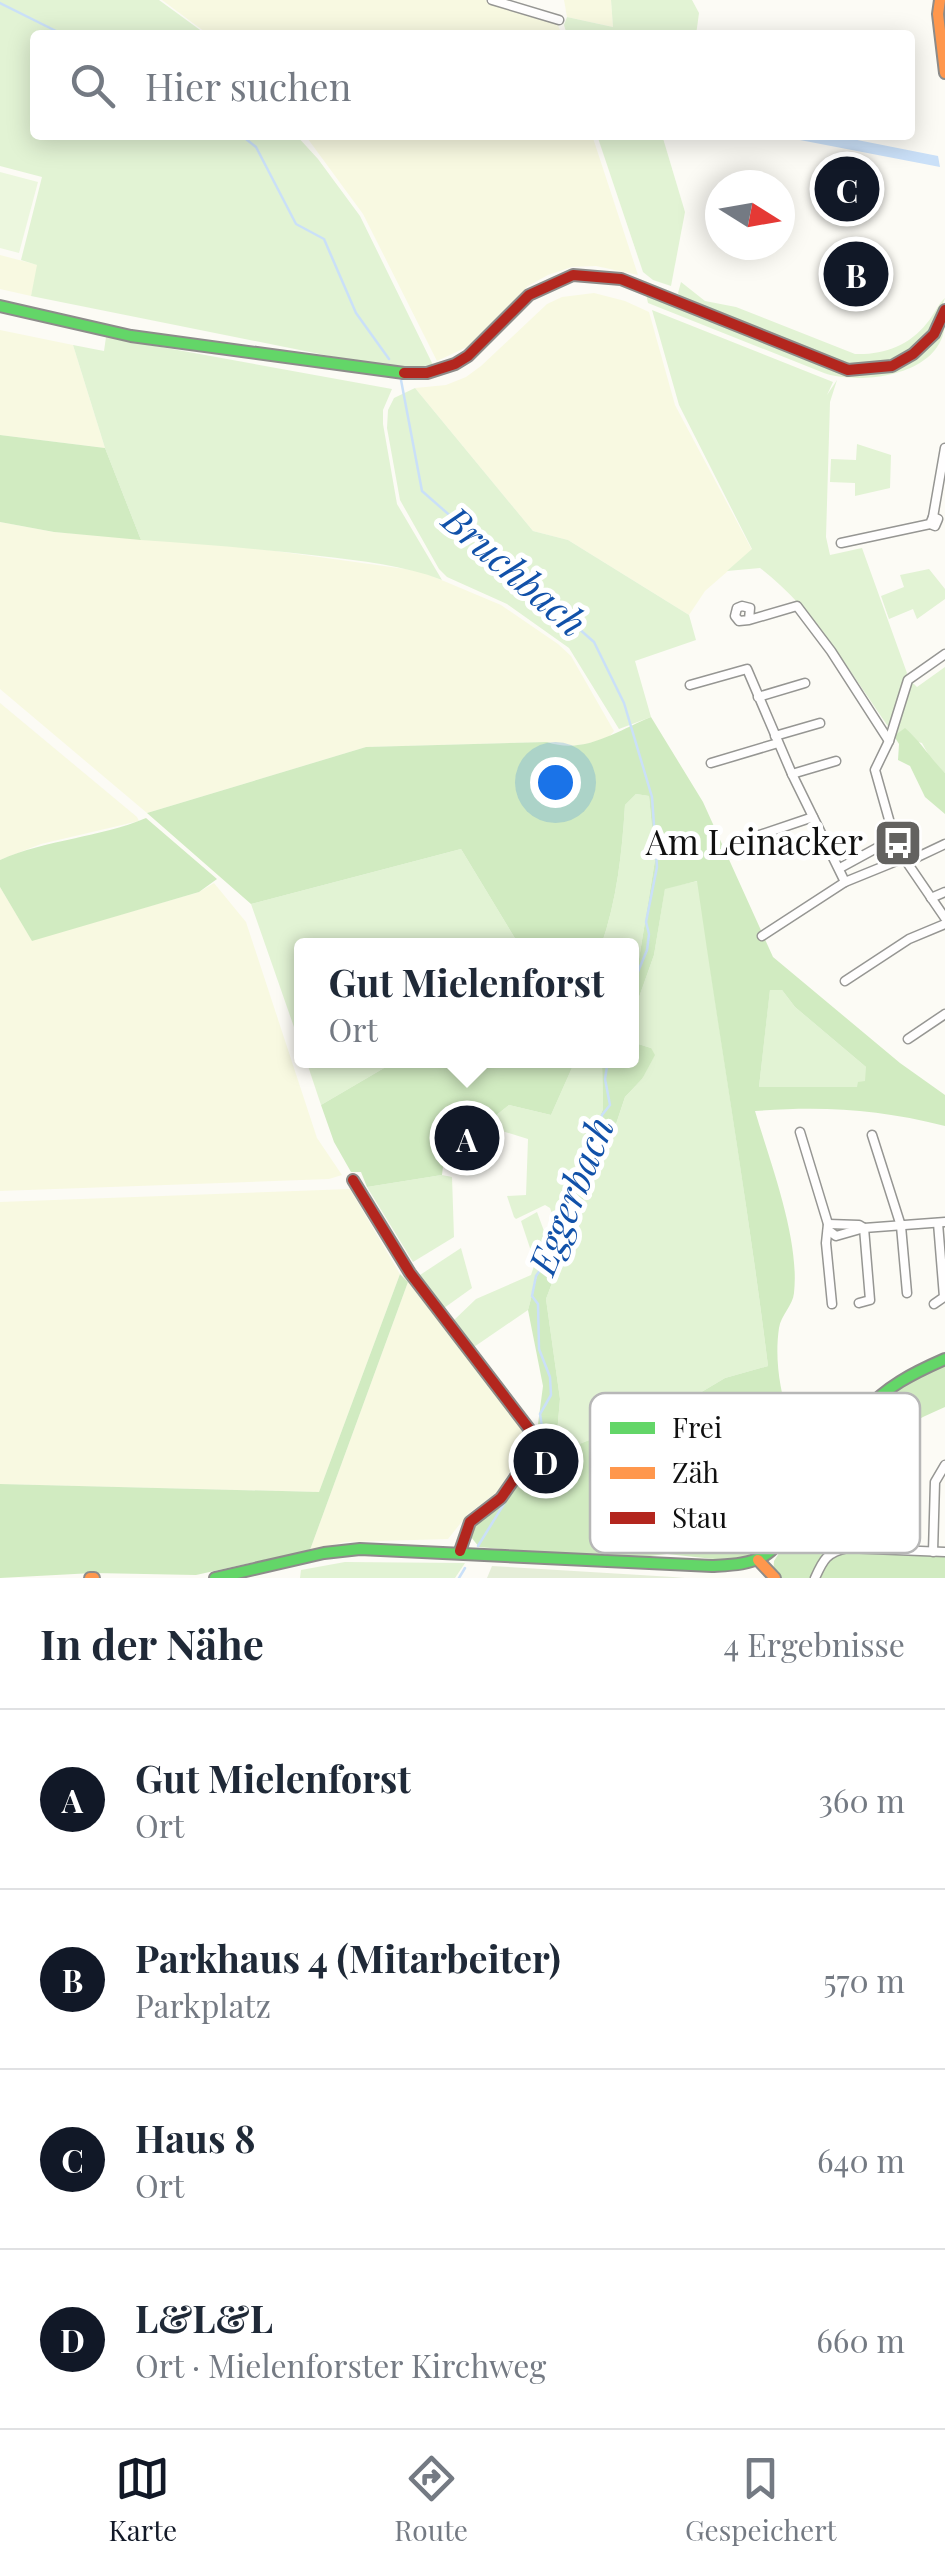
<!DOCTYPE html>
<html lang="de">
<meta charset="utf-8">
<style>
:root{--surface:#fff;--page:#f2f2f3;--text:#1f2937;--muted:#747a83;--line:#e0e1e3;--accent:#111827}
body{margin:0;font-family:"Playfair Display",serif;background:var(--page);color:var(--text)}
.compass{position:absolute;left:705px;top:170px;width:90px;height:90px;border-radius:50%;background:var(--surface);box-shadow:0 5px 25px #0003;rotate:101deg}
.you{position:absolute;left:555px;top:782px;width:35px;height:35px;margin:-25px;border:8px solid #fff;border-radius:50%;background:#1a73e8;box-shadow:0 0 0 15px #1a73e833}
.badge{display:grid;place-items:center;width:65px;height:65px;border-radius:50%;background:var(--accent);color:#fff;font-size:32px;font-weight:700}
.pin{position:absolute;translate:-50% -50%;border:5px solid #fff;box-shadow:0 2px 10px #0006}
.popup{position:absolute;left:294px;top:938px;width:345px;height:130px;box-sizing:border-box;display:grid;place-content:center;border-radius:10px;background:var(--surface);filter:drop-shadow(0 2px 8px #0005);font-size:32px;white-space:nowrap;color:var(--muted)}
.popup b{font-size:38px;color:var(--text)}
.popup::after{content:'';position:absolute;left:50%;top:100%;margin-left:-20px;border:20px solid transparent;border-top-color:var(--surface)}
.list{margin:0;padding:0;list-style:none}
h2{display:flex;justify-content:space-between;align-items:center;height:130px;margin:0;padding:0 40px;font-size:42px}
h2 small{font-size:32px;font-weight:400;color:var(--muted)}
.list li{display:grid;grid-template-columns:65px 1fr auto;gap:30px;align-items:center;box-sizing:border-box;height:180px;padding:0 40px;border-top:2px solid var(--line)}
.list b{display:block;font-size:38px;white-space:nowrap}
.list p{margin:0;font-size:32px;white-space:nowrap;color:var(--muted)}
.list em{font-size:32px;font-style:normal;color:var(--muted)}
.icon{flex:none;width:55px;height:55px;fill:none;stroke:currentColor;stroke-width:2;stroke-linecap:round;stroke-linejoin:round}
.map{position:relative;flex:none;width:945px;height:1578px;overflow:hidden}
.search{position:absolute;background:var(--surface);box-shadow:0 5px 25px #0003;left:30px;right:30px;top:30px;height:110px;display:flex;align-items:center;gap:25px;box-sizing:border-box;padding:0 35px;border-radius:10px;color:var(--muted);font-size:38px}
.sheet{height:850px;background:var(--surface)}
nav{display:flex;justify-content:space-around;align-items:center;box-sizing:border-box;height:140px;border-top:2px solid var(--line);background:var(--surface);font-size:28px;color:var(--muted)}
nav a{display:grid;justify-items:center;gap:5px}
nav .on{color:var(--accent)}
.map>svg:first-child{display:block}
</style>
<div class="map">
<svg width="945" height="1578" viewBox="0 0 945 1578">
<rect width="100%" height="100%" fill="#fcfbf5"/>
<g fill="#f8f9e1">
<polygon points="162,0 485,0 557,23 562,35 209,35"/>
<polygon points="564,0 611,0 613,27 567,17"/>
<polygon points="305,135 592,135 638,275 596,266 572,267 548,275 528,286 467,347 437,361 363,214"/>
<polygon points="0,255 38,265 31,296 0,289"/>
<polygon points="594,293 625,301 649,312 675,405 752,550 705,591 689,615 568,540 533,531 415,388 446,385 466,377 481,366 547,304 562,297"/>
<polygon points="0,330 73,345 105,448 0,435"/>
<polygon points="0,522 54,532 239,546 420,571 501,605 558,644 571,656 614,731 608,738 586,744 561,747 547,742 366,747 147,813 0,689"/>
<polygon points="0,703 137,817 139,821 41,844 0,860"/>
<polygon points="214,883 246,922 317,1138 342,1175 329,1179 0,1191 0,887 32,940 199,892"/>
<polygon points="350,1189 400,1274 319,1492 0,1484 0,1202"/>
<polygon points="408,1282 519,1425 524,1435 524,1449 497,1492 468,1514 448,1539 345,1542 310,1550"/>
</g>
<g fill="#e2f3d4">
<polygon points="0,0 159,0 207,35 35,35 35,135 296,135 318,159 360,216 433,365 394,369 31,296 37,265 21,260 42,177 0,166"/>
<polygon points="611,0 692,0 699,13 696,35 567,35 564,25 567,17 613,27"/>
<polygon points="597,135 662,135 685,212 671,286 653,280 643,272"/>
<path d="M681,282L705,301L736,307L855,354C883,355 909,346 927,323C934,315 938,304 945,298C926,352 893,371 837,363L682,299L678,293Z"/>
<path d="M646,294L828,368C878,387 919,364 945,321C945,375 863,386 824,373L648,303Z"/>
<path d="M652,310L833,382L827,395L837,380L830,402L826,537L830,555L862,548L907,673L890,729C851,674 814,609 760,568L727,571L752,549L679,405Z"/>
<path d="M106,337L392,389L383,410V424L397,504L442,580C404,565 361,561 320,556C260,549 201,544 141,540L105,448L73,345L104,351Z"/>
<polygon points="415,388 533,531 568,540 689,615 696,640 635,661 651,717 619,729 569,648 507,604 447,577 439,569 400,500 387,428 388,410 394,398"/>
<polygon points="857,444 891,455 890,488 855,496 855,483 830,482 831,459 856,460"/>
<polygon points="929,569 945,589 945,599 917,619 913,609 889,619 881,596 904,587 900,575"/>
<polygon points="945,667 945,773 932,761 922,743 894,736 912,682 917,687"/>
<path d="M636,794L649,796L655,860L639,959L632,978V946H601C617,900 622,853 625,805Z"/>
<polygon points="461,849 519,945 302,946 302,1050 251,904"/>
<path d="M698,881C720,1043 748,1204 768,1366L725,1378L683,1403L569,1448L556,1445L560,1399L546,1299L584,1198L592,1164L614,1130L625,1097L642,1079L651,1048L632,1042V1017L654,955L665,888Z"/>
<polygon points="770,989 782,990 795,1007 866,1067 866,1081 858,1087 759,1087"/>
<polygon points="306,1060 396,1061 321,1105"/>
<polygon points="575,1061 602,1061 603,1109 562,1207 553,1238 540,1264 528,1310 471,1349 452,1322 476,1299 531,1275 535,1263 521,1221 537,1212 544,1231 554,1227 555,1222 550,1208 545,1205 516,1219 514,1217 507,1196 526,1195 528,1139 502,1131 502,1127 489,1121 509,1105 551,1115"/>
<polygon points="442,1175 452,1177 454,1237 413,1262 367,1187"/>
<polygon points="461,1248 472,1288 444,1308 420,1275"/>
<polygon points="345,1562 465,1563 455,1578 300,1578 301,1570"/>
</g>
<g fill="#d1ebc1" fill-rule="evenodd">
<polygon points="0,435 105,448 141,540 54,532 0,522"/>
<path d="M651,717L703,802L773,957L900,1063L945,1095V1126C877,1109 824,1106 755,1111C770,1162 800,1239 794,1293C793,1305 781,1315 779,1328C771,1383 794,1436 813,1486L769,1545L743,1558L714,1559L667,1554L642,1557L568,1555L479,1547L471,1537L477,1521L520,1476L539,1490L569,1448L683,1403L725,1378L768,1366C748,1204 720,1043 697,881L665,889L654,955L632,1017V978L639,959L655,860L649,796L636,794L625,805C622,853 617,900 601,946L519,945L461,849L251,904L147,813L366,747L547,742C585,755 618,730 651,717ZM770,990H782L795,1007L866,1067L865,1081L858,1082L857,1087H759Z"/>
<path d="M905,728C921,742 930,758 945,773V814L925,797L910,766L898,760L899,744L894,736Z"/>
<path d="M146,818L217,879L199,892L32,941L0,887V860C47,839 99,838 146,818Z"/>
<polygon points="632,1042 651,1048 655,1055 642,1079 625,1097 614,1130 592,1164 584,1198 546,1299 560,1399 556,1445 545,1438 538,1424 543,1386 528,1310 540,1264 553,1238 562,1207 603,1109 602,1061 632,1060"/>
<path d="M396,1061V1060L575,1061L551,1115L509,1105L489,1121C472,1116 463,1114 448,1125L442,1175L367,1187L361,1172H351L334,1142L321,1105Z"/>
<polygon points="400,1274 408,1282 310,1550 196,1575 93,1573 0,1578 0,1484 319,1492"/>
<path d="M945,1364V1407C892,1430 882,1439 889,1500L832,1501L825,1518L824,1545L829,1546L830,1552L811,1578H782L773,1574L774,1561L867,1415L905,1383Z"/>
<polygon points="839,1553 945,1556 945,1578 816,1578 828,1559"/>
</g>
<polygon fill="#e5eed8" points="492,1566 673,1577 685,1578 487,1578"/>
<polygon fill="#ecf7de" points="0,172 38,182 19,253 0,248"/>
<polygon fill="#cae0f8" points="774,135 832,135 938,156 940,167"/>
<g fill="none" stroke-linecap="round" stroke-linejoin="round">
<g stroke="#cae0f8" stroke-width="2.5">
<polyline points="0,3 64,35"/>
<polyline points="241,135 256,147 296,224 324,239 356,313 389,359"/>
<polyline points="401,380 422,491 594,642 624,703 652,797 657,867 646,922 649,934 647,950 632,986"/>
<polyline points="478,1546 544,1439 540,1414 551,1395 550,1377 539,1349 538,1304 532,1296 536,1276 556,1247 561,1231 567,1224 575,1184 589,1145 600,1129 602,1115 610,1105 605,1079 608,1060"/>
<polyline points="459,1578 465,1568"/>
</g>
<g stroke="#969693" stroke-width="11">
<g id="street">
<polyline points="492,0 559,20"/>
<polyline points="933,517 945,448"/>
<polyline points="841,543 930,524 935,526 938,519 933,517 930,524"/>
<polyline points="749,620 739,621 735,616 737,608 742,606 750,608 749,620 797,606 831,651 889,741"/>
<polyline points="945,654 908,680 889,741 875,770 890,823 904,858 945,918"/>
<polyline points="690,685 747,669 792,774 845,882"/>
<polyline points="758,697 805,683"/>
<polyline points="775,736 820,723"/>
<polyline points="711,763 778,743"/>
<polyline points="792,774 836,761"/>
<polyline points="742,841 813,817"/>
<polyline points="907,862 945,844"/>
<polyline points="840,868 895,838"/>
<polyline points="931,898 945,892"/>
<polyline points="762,936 845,882 904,858"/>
<polyline points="845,981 909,939 945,924"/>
<polyline points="908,1039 945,1014"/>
<polyline points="800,1132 828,1224 826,1243 832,1304"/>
<polyline points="872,1135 901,1226 907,1293"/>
<polyline points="828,1224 859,1225 864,1228"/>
<polyline points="828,1230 836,1236 864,1228 945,1222"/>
<polyline points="859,1303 870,1300 864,1228"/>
<polyline points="934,1304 944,1297 938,1223"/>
<polyline points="933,1552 935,1482 945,1465"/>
<path d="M815,1578C823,1560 827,1552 847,1548L945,1552"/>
</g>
</g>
<g stroke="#8d8c8a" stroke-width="14">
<g id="fast">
<polyline points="0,306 131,336 404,373"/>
<path d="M215,1578L324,1553L360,1549L712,1566C730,1565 749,1565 765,1555C796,1536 834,1448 862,1414C885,1387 913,1373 945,1359"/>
</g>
</g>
<g stroke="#8d8c8a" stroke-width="14">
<g id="slow">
<polyline points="940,0 938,14 945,73"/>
<polyline points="758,1560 775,1578"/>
<polyline points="90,1578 94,1578"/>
</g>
</g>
<g stroke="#8d8c8a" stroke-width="14">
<g id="jam">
<polyline points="404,373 427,373 455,364 468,356 529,295 573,275 621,279 848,370 892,366 913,354 934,334 945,310"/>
<polyline points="353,1180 410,1273 530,1430 529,1453 519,1472 501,1498 470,1522 460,1551"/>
</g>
</g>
<use href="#street" stroke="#fffefe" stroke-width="8"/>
<use href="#fast" stroke="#63d668" stroke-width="10"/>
<use href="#slow" stroke="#ff974d" stroke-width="10"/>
<use href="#jam" stroke="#b3261e" stroke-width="10"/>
</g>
<defs>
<g id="bus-square" transform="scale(2.5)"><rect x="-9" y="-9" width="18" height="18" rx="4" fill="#636260" stroke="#fff"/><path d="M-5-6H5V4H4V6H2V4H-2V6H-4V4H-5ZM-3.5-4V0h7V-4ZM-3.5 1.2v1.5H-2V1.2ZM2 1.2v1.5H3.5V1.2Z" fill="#fff"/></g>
</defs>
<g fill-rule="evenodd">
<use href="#bus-square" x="898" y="843"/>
</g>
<g text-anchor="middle" stroke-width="10" stroke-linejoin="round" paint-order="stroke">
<g font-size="35" fill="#101010" stroke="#fff" text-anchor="end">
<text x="863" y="855">Am Leinacker</text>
</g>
<g font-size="38" font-style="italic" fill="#1151a9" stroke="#fff">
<text transform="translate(514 572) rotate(41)" y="13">Bruchbach</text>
<text transform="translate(572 1196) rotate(-68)" y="13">Eggerbach</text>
</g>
</g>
<rect x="590" y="1393" width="330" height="160" rx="15" fill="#fff" stroke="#b7b7b7" stroke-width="2.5"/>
<rect x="610" y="1422" width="45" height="12" fill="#63d668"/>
<rect x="610" y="1467" width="45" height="12" fill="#ff974d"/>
<rect x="610" y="1512" width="45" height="12" fill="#b3261e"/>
<g font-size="28" fill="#101010">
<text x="672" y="1438">Frei</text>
<text x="672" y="1483">Zäh</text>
<text x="672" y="1528">Stau</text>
</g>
</svg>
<svg class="compass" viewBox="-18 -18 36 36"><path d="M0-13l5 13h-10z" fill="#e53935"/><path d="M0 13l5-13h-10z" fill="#747a83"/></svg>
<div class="you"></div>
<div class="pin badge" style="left:467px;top:1138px">A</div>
<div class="popup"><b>Gut Mielenforst</b>Ort</div>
<div class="pin badge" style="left:856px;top:274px">B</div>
<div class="pin badge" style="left:847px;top:189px">C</div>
<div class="pin badge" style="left:546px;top:1461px">D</div>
<div class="search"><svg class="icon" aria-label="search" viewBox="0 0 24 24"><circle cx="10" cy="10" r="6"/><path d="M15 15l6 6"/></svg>Hier suchen</div>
</div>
<section class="sheet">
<h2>In der Nähe<small>4 Ergebnisse</small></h2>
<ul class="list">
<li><span class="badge">A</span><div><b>Gut Mielenforst</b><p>Ort</p></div><em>360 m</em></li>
<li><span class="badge">B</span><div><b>Parkhaus 4 (Mitarbeiter)</b><p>Parkplatz</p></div><em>570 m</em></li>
<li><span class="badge">C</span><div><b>Haus 8</b><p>Ort</p></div><em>640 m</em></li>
<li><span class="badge">D</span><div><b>L&amp;L&amp;L</b><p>Ort · Mielenforster Kirchweg</p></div><em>660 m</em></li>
</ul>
</section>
<nav>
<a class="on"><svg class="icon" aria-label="map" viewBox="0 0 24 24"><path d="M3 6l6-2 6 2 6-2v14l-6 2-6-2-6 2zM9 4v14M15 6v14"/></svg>Karte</a>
<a><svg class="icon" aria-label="directions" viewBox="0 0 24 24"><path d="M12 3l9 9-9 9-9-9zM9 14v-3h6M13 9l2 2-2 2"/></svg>Route</a>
<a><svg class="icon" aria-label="saved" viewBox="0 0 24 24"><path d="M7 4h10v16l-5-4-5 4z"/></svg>Gespeichert</a>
</nav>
